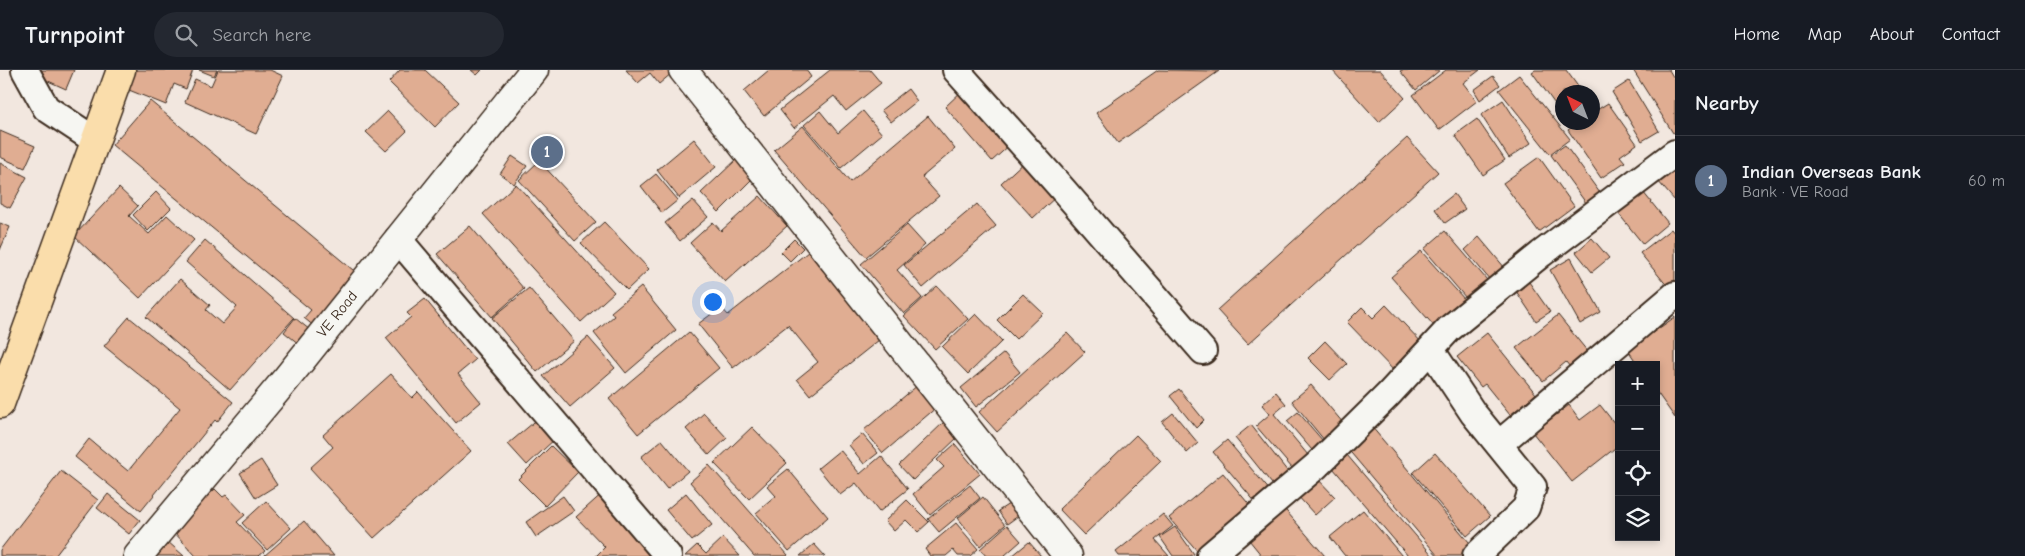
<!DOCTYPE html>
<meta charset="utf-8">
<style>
:root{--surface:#171b24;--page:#242831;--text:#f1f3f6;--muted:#9ea1a6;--line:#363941;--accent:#d93025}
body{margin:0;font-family:"Comic Neue",sans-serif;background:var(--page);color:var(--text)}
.controls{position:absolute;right:15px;bottom:15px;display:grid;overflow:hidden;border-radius:0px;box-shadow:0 2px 8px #0003}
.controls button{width:45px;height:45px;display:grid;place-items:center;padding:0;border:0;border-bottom:1px solid var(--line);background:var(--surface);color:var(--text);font:25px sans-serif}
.compass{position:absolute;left:1555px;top:15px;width:45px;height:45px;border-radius:50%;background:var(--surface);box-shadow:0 2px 8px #0003;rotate:318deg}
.you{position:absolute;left:712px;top:231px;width:18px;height:18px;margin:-12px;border:4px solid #fff;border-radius:50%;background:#1a73e8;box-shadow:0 0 0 8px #1a73e833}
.badge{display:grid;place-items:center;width:32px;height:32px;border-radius:50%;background:var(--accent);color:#fff;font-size:16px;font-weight:700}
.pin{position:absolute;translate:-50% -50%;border:2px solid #fff;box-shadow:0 1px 5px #0006}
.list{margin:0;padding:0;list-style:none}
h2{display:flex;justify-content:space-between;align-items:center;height:65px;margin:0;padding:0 20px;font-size:21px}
h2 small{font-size:16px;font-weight:400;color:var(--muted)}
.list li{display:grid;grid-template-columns:32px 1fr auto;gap:15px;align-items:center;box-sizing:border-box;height:90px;padding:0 20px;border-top:1px solid var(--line)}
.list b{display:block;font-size:19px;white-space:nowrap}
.list p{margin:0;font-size:16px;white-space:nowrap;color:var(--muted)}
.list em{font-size:16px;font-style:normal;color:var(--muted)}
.icon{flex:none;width:28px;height:28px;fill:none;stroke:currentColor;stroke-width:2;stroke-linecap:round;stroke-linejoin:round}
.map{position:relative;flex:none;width:1675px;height:486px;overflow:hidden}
header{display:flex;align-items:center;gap:30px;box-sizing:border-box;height:70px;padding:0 25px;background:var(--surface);border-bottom:1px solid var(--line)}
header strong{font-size:24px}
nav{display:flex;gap:28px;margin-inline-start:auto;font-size:18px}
.search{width:350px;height:45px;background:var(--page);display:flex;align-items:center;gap:12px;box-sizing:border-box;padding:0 18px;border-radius:28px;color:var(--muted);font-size:19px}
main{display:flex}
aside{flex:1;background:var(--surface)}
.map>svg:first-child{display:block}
</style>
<header>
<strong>Turnpoint</strong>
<div class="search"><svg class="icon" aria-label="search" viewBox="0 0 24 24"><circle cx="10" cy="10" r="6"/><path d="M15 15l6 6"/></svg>Search here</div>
<nav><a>Home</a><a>Map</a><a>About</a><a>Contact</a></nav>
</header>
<main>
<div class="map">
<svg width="1675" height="486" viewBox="0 0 1675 486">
<rect width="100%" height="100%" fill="#f2e7df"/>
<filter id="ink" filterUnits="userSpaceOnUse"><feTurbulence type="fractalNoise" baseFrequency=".02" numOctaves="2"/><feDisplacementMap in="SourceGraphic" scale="10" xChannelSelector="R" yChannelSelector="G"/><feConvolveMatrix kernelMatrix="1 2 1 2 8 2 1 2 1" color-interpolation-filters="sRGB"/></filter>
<g filter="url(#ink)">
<g fill="#e0ad92" stroke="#3b2a1e">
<polygon points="41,0 74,0 66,19 46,10"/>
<polygon points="131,0 193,0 186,19 174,14 166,35 124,18"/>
<polygon points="199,0 217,0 214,6"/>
<polygon points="218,0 270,0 283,6 256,64 185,32 195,9 211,16"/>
<polygon points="400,0 425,0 459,32 435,57 389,12"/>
<polygon points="471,0 482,0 477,5"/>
<polygon points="626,0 669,0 672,3 659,14 650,3 638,13"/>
<polygon points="769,0 806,0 811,7 764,46 744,21"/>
<polygon points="830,0 870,0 881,13 846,41 834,26 794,58 780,40"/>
<polygon points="1158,0 1219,1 1118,73 1096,43"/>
<polygon points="1332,0 1380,0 1405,28 1379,52"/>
<polygon points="1402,0 1440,0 1416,20 1400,1"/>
<polygon points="1446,0 1480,0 1463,13 1477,31 1439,60 1413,25"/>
<polygon points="1535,0 1566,0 1582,22 1562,22 1562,44 1532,2"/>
<polygon points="1633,0 1669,0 1675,10 1675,62 1673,63"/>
<polygon points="1519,5 1570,69 1550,84 1499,20"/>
<polygon points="1493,6 1500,15 1480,30 1474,20"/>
<polygon points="1629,11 1659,61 1642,71 1612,22"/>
<polygon points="965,18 1012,73 992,91 945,37"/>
<polygon points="908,19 917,31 891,52 881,40"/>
<polygon points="1503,30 1531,73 1509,88 1481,45"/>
<polygon points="150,31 359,205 315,257 304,248 311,240 112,75"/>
<polygon points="1608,33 1637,74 1620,86 1625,92 1601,108 1568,60 1579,52 1592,52 1592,43"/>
<polygon points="388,41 407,61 386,81 366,62"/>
<polygon points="820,41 838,63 863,41 882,64 841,98 804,55"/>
<polygon points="928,46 955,79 922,107 939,126 866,187 774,80 803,56 850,112"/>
<polygon points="1477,49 1505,90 1483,105 1455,65"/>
<polygon points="0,61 35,76 25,98 0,87"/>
<polygon points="1407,68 1438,102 1248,274 1217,240"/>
<polygon points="694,69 716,97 679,128 657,100"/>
<polygon points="1565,75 1600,123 1586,133 1551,85"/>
<polygon points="512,86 527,96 514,114 500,104"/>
<polygon points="1539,87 1574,136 1539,162 1503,113"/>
<polygon points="737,89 754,107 719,142 701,123"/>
<polygon points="1026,90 1058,125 1033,148 1001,113"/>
<polygon points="539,91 596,152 575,171 519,110"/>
<polygon points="0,93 27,107 10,138 0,133"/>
<polygon points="1675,95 1675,131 1658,111"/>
<polygon points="656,104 678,130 662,143 641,116"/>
<polygon points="516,114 614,222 581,252 483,144"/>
<polygon points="119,118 138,136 129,146 149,164 167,145 194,170 140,228 74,166"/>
<polygon points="156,122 171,138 148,161 133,145"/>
<polygon points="1643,122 1668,153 1643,174 1618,143"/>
<polygon points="1454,124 1465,139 1445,153 1435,139"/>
<polygon points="760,126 787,156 725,212 690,173 713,152 721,161"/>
<polygon points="693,130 708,147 680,171 665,153"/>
<polygon points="977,134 996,156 923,218 904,195"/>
<polygon points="604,152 649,199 627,220 581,173"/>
<polygon points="0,153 10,157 0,180"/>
<polygon points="907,155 925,175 897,200 922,228 904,244 861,194"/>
<polygon points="470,156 524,219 492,247 437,184"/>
<polygon points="1671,159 1675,164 1675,221 1673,223 1640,183"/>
<polygon points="1445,161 1487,210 1466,228 1424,179"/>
<polygon points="1479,167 1505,198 1490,210 1465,180"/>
<polygon points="1592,168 1609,188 1592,202 1576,182"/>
<polygon points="794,169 803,178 790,191 781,182"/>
<polygon points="205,170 294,248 230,320 146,247 180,209 210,235 206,240 222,254 237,237 186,192"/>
<polygon points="1421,181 1465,230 1435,257 1391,207"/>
<polygon points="808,182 879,270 810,325 797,309 818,292 788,255 733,298 698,254 721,237 728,245"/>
<polygon points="1571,188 1601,242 1580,254 1550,200"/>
<polygon points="1529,212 1550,242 1536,251 1516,221"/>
<polygon points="937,216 968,249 935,279 904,246"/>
<polygon points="641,217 676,260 626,303 594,263 614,246 611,242"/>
<polygon points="529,218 574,271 537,302 492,248"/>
<polygon points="1023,224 1043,243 1016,269 997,250"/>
<polygon points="425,229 475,290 458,304 481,332 456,353 386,268 411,247 407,243"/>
<polygon points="1386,235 1425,276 1397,304 1347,252 1362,237 1373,248"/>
<polygon points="976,244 1002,271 968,304 942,277"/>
<polygon points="1558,245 1592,287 1574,302 1566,292 1543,311 1516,278"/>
<polygon points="129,247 233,332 217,352 215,350 141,441 75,387 89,369 128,401 180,338 104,276"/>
<polygon points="1675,247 1675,348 1656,321 1656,295 1638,295 1628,280"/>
<polygon points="295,248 310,260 299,274 284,262"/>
<polygon points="689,262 719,298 638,364 609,329"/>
<polygon points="1067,263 1085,282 997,362 979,342"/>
<polygon points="1487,263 1536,324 1510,345 1485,314 1481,317 1457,287"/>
<polygon points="588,267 615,298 570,337 543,306"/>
<polygon points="1325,271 1347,294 1330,310 1308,288"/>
<polygon points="1004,283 1020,302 976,337 961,318"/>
<polygon points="391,304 412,328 418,322 471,381 374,468 310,398 333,377 323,365"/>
<polygon points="918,315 937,337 883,383 864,360"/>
<polygon points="1311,315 1344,354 1325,371 1292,331"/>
<polygon points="1179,319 1204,350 1196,358 1170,326"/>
<polygon points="1276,322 1286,334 1274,344 1308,385 1292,398 1256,356 1270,344 1262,335"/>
<polygon points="1569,335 1580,350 1600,335 1619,359 1619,375 1572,412 1533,363"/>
<polygon points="1298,342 1323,371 1312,380 1287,351"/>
<polygon points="704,343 727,368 709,385 686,359"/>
<polygon points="1173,343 1198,373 1187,383 1162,352"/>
<polygon points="540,347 557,367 527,395 508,374"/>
<polygon points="944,352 958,367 913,410 899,395"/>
<polygon points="1251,355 1288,402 1272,414 1235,368"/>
<polygon points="1371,356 1475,479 1466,486 1438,486 1346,377"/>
<polygon points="752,357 787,393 749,429 714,393"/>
<polygon points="862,364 878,383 864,394 849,375"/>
<polygon points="1136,365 1161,391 1084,465 1059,439"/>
<polygon points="662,370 688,401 667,419 641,387"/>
<polygon points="1227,370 1271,422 1257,434 1213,382"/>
<polygon points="955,374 980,404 930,445 913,424 944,397 937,390"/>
<polygon points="551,376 578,402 545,436 518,409"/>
<polygon points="840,380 860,404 881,386 908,419 879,442 856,413 840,425 818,398"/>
<polygon points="1435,383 1490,446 1467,466 1413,403"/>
<polygon points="1347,385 1433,486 1408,486 1333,398"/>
<polygon points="261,390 277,415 256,428 240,403"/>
<polygon points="709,395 788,485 787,486 754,486 690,412"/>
<polygon points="788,399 828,447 789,481 756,443 776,426 767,416"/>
<polygon points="61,401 98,430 55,486 0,486 0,480"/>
<polygon points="1223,403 1252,438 1199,483 1169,448"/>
<polygon points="1315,406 1335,427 1315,445 1296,424"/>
<polygon points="970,415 980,428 939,462 928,449"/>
<polygon points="215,419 223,427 226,425 245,445 237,452 265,481 259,486 196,486 172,460"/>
<polygon points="605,421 660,486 596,486 605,477 576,447"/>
<polygon points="686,423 712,455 692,471 666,440"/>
<polygon points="108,424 140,450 129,464 97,438"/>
<polygon points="563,426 574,441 536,467 526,452"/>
<polygon points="983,427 1005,455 980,476 958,448"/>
<polygon points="907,430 929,452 918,462 906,450 894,461 885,451"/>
<polygon points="266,431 291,458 267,480 242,453"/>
<polygon points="1009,434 1018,446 1007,454 998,441"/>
<polygon points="1281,435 1325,486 1262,486 1245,465"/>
<polygon points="1363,440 1402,486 1345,486 1330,467"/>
<polygon points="1163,444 1173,456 1155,470 1169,486 1119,486 1116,482"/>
<polygon points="304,451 334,486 264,486"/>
<polygon points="956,453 978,479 970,486 958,486 953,480 946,486 930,486 925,479"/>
<polygon points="1007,455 1021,471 1004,486 986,486 980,479"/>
<polygon points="1175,457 1194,484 1190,486 1173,486 1160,467"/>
<polygon points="723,468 740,486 685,486 697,475 706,484"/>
<polygon points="167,471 184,486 153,486"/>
<polygon points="1029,472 1041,486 1012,486"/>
<polygon points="814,474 825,486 800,486"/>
</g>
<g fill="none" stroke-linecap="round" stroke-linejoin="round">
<g stroke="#3b2a1e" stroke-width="30">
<g id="street">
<polyline points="25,0 46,38 96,71"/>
<polyline points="956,0 1058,114 1203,281"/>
<polyline points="398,169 668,486"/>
<polyline points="1431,280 1473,343 1533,417 1526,438 1476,486"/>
<polyline points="1499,374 1675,225"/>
<polyline points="1210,486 1316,396 1388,325 1449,259 1541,184 1675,83"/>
</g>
</g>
<g stroke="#3b2a1e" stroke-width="31">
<g id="secondary">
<polyline points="683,0 1068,486"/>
<polyline points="138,486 287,308 534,0"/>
</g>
</g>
<g stroke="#3b2a1e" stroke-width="31">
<polyline id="primary" points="0,334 121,0"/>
</g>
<use href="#street" stroke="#f6f6f2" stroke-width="26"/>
<use href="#secondary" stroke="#f6f6f2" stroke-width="28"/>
<use href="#primary" stroke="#faddab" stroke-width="28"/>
</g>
</g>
<g text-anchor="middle" stroke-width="5" stroke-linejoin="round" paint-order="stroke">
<g font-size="15" fill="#3b2a1e" stroke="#f6f6f2">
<text transform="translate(337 244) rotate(-51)" y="5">VE Road</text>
</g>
</g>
</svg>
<div class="controls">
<button>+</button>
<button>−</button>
<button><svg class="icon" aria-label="locate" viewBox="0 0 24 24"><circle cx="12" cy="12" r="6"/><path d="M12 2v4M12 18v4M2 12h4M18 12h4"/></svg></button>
<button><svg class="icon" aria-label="layers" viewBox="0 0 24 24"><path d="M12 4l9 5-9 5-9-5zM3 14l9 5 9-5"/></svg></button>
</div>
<svg class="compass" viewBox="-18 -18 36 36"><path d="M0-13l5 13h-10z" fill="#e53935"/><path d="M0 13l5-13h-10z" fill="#9ea1a6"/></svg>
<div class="you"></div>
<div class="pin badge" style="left:547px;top:82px;background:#5c6f8a">1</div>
</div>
<aside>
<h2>Nearby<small></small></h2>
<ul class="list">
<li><span class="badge" style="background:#5c6f8a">1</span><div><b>Indian Overseas Bank</b><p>Bank · VE Road</p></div><em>60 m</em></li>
</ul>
</aside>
</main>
